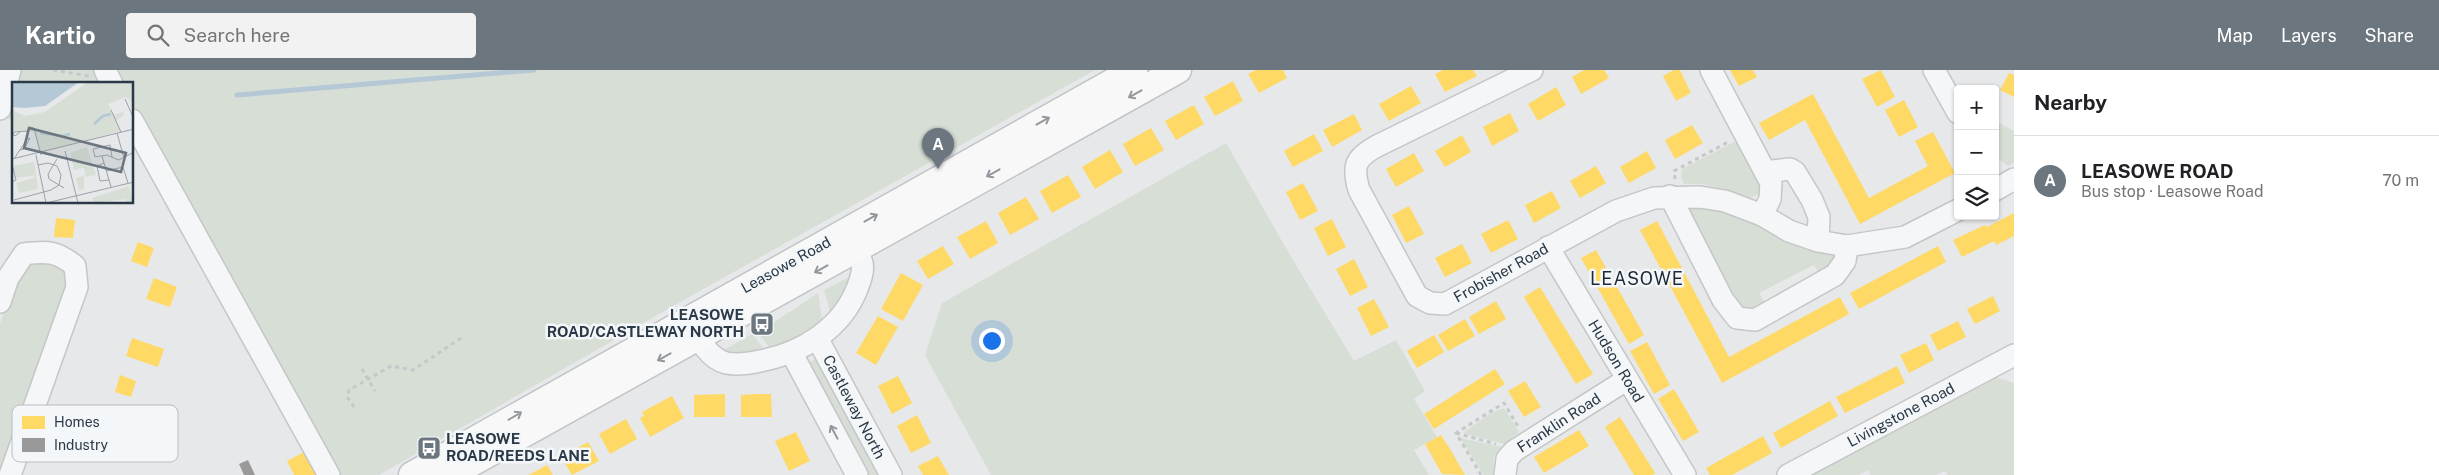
<!DOCTYPE html>
<meta charset="utf-8">
<style>
:root{--surface:#fff;--page:#f2f2f2;--text:#202124;--muted:#757577;--line:#e0e0e0;--accent:#6c767f}
body{margin:0;font-family:"Public Sans",sans-serif;background:var(--page);color:var(--text)}
.controls{position:absolute;right:15px;top:15px;display:grid;overflow:hidden;border-radius:5px;box-shadow:0 1px 4px #0004}
.controls button{width:45px;height:45px;display:grid;place-items:center;padding:0;border:0;border-bottom:1px solid var(--line);background:var(--surface);color:var(--text);font:25px sans-serif}
.you{position:absolute;left:991px;top:270px;width:18px;height:18px;margin:-12px;border:4px solid #fff;border-radius:50%;background:#1a73e8;box-shadow:0 0 0 8px #1a73e833}
.badge{display:grid;place-items:center;width:32px;height:32px;border-radius:50%;background:var(--accent);color:#fff;font-size:16px;font-weight:700}
.pin{position:absolute;translate:-50% -41px;filter:drop-shadow(0 1px 2px #0008)}
.pin::after{content:'';position:absolute;top:26px;width:18px;height:15px;background:inherit;clip-path:polygon(0 0,100% 0,50% 100%)}
.list{margin:0;padding:0;list-style:none}
h2{display:flex;justify-content:space-between;align-items:center;height:65px;margin:0;padding:0 20px;font-size:21px}
h2 small{font-size:16px;font-weight:400;color:var(--muted)}
.list li{display:grid;grid-template-columns:32px 1fr auto;gap:15px;align-items:center;box-sizing:border-box;height:90px;padding:0 20px;border-top:1px solid var(--line)}
.list b{display:block;font-size:19px;white-space:nowrap}
.list p{margin:0;font-size:16px;white-space:nowrap;color:var(--muted)}
.list em{font-size:16px;font-style:normal;color:var(--muted)}
.icon{flex:none;width:28px;height:28px;fill:none;stroke:currentColor;stroke-width:2;stroke-linecap:round;stroke-linejoin:round}
.map{position:relative;flex:none;width:2014px;height:405px;overflow:hidden}
header{display:flex;align-items:center;gap:30px;box-sizing:border-box;height:70px;padding:0 25px;background:var(--accent);color:#fff}
header strong{font-size:24px}
nav{display:flex;gap:28px;margin-inline-start:auto;font-size:18px}
.search{width:350px;height:45px;background:var(--page);display:flex;align-items:center;gap:12px;box-sizing:border-box;padding:0 18px;border-radius:5px;color:var(--muted);font-size:19px}
main{display:flex}
aside{flex:1;background:var(--surface)}
.map>svg:first-child{display:block}
</style>
<header>
<strong>Kartio</strong>
<div class="search"><svg class="icon" aria-label="search" viewBox="0 0 24 24"><circle cx="10" cy="10" r="6"/><path d="M15 15l6 6"/></svg>Search here</div>
<nav><a>Map</a><a>Layers</a><a>Share</a></nav>
</header>
<main>
<div class="map">
<svg width="2014" height="405" viewBox="0 0 2014 405">
<rect width="100%" height="100%" fill="#e6e8ea"/>
<g fill="#d7ded6">
<polygon points="0,0 1095,0 673,236 379,405 323,405 133,59 132,14 14,14 14,50 10,51 1,33"/>
<polygon points="1995,51 2014,61 2014,93 2008,96 1995,86"/>
<polygon points="1736,71 1761,115 1760,124 1748,128 1724,119 1702,114 1684,114 1681,107 1682,99"/>
<polygon points="1226,73 1291,187 1354,291 1396,270 1425,321 1414,329 1437,367 1414,380 1429,405 991,405 925,285 942,233"/>
<polygon points="1688,133 1703,133 1834,184 1835,191 1821,207 1814,195 1759,223 1766,235 1755,241 1741,237 1731,229 1685,142"/>
<polygon points="36,189 59,192 70,205 0,405 0,254 12,217 24,196"/>
<polygon points="849,207 851,215 830,241 824,220"/>
<polygon points="818,223 822,250 790,271 769,277 758,263"/>
<polygon points="752,264 765,280 727,284 722,281"/>
<polygon points="817,289 884,405 864,405 807,298 811,291"/>
<polygon points="1993,306 2014,313 2014,405 1948,405 1945,401 1936,405 1871,405 1868,400 1859,405 1806,405"/>
<polygon points="1504,338 1519,362 1504,374 1463,363 1491,343"/>
<polygon points="1460,368 1502,377 1494,386 1493,405 1484,405"/>
</g>
<g fill="#ffd966">
<polygon points="1256,0 1283,0 1287,8 1259,23 1248,4"/>
<polygon points="1443,0 1473,0 1477,6 1445,22 1435,4"/>
<polygon points="1584,0 1604,0 1609,8 1581,24 1572,7"/>
<polygon points="1674,0 1680,0 1691,23 1676,31 1663,6"/>
<polygon points="1730,0 1753,0 1757,7 1739,16"/>
<polygon points="1881,0 1895,27 1877,37 1862,9"/>
<polygon points="2009,3 2014,5 2014,27 2000,20"/>
<polygon points="1233,11 1243,31 1215,46 1204,27"/>
<polygon points="1411,16 1421,33 1389,51 1379,34"/>
<polygon points="1556,17 1566,35 1538,51 1528,34"/>
<polygon points="1813,24 1869,128 1928,96 1915,71 1933,62 1955,103 1860,154 1805,50 1769,70 1759,53"/>
<polygon points="1904,30 1918,57 1899,67 1885,40"/>
<polygon points="1194,35 1204,54 1176,70 1165,51"/>
<polygon points="1510,43 1519,61 1492,76 1483,57"/>
<polygon points="1354,44 1362,60 1332,77 1323,60"/>
<polygon points="1692,55 1703,73 1675,89 1665,70"/>
<polygon points="1151,58 1164,80 1135,96 1123,74"/>
<polygon points="1314,64 1323,81 1293,97 1284,81"/>
<polygon points="1462,65 1471,82 1445,97 1435,81"/>
<polygon points="1110,80 1123,102 1095,119 1082,97"/>
<polygon points="1647,81 1656,98 1629,113 1620,97"/>
<polygon points="1414,83 1424,101 1396,117 1386,99"/>
<polygon points="1596,96 1606,113 1580,128 1570,111"/>
<polygon points="1068,105 1081,127 1052,143 1040,121"/>
<polygon points="1303,113 1318,141 1300,150 1286,122"/>
<polygon points="1552,121 1561,138 1534,153 1525,135"/>
<polygon points="1026,127 1039,149 1010,165 998,143"/>
<polygon points="1409,136 1424,164 1406,173 1392,145"/>
<polygon points="2014,143 2014,166 1996,175 1994,171 1962,187 1953,170 1985,155 1987,157"/>
<polygon points="56,148 75,150 73,168 54,167"/>
<polygon points="1332,149 1346,177 1328,186 1314,158"/>
<polygon points="1508,150 1518,169 1491,183 1481,164"/>
<polygon points="986,151 998,173 970,189 957,167"/>
<polygon points="1657,151 1729,287 1840,227 1849,244 1722,313 1640,160"/>
<polygon points="138,172 154,178 147,197 131,191"/>
<polygon points="1462,174 1472,193 1445,207 1435,188"/>
<polygon points="943,176 954,194 928,209 917,191"/>
<polygon points="1938,176 1946,192 1859,239 1850,223"/>
<polygon points="1596,180 1644,265 1629,274 1581,188"/>
<polygon points="1354,189 1368,217 1350,226 1336,199"/>
<polygon points="901,203 923,215 903,251 881,239"/>
<polygon points="154,208 177,217 170,237 146,229"/>
<polygon points="1540,217 1593,304 1576,314 1524,227"/>
<polygon points="1993,226 2000,241 1975,254 1967,239"/>
<polygon points="1374,229 1389,257 1371,266 1357,238"/>
<polygon points="1496,231 1506,249 1479,264 1469,247"/>
<polygon points="878,246 898,257 876,295 856,283"/>
<polygon points="1465,249 1475,266 1448,281 1438,265"/>
<polygon points="1958,251 1966,267 1938,281 1930,265"/>
<polygon points="1434,265 1444,282 1417,298 1407,281"/>
<polygon points="132,268 164,279 158,297 126,286"/>
<polygon points="1647,272 1670,315 1654,324 1630,281"/>
<polygon points="1926,273 1934,290 1909,303 1900,285"/>
<polygon points="1897,296 1905,313 1845,343 1836,327"/>
<polygon points="1495,299 1505,314 1434,359 1424,344"/>
<polygon points="120,305 136,311 131,327 115,322"/>
<polygon points="898,306 912,333 892,344 878,316"/>
<polygon points="1525,311 1541,337 1524,347 1508,321"/>
<polygon points="1674,319 1699,362 1683,371 1658,329"/>
<polygon points="725,324 725,347 694,347 694,325"/>
<polygon points="756,324 771,324 772,347 741,347 741,325"/>
<polygon points="672,326 684,348 650,367 640,348 644,346 642,342"/>
<polygon points="1830,331 1838,346 1781,378 1773,363"/>
<polygon points="917,345 931,373 911,383 897,356"/>
<polygon points="1620,347 1655,403 1652,405 1634,405 1605,357"/>
<polygon points="626,349 637,369 610,384 599,364"/>
<polygon points="1579,360 1589,376 1544,403 1534,387"/>
<polygon points="796,362 810,391 789,401 775,371"/>
<polygon points="1441,365 1450,379 1465,405 1442,404 1425,374"/>
<polygon points="1763,366 1772,383 1732,405 1710,405 1706,398"/>
<polygon points="588,372 599,391 572,405 561,387"/>
<polygon points="310,379 324,405 294,405 287,391"/>
<polygon points="938,386 949,405 923,405 918,396"/>
<polygon points="547,395 553,405 528,405 534,402"/>
</g>
<polygon fill="#999" points="248,390 255,405 244,405 239,394"/>
<g fill="none" stroke-linecap="round" stroke-linejoin="round">
<polyline stroke="#b4c8d5" stroke-width="5" points="237,25 534,0"/>
<g stroke="#c4c6c8" stroke-width="24">
<g id="minor">
<polyline points="105,0 112,14"/>
<path d="M1532,0L1377,76C1355,88 1352,96 1359,120L1417,226L1430,233L1445,234L1616,141L1654,128L1700,127L1725,131L1762,145L1789,161L1818,171L1847,176L1905,167L1958,140"/>
<polyline points="1711,0 1771,113 1770,129 1762,145"/>
<polyline points="1934,0 1958,43"/>
<polyline points="0,39 10,0"/>
<polyline points="132,50 329,405"/>
<polyline points="1765,102 1790,99 1795,102 1812,130 1819,147 1818,171"/>
<polyline points="1995,120 2014,109"/>
<polyline points="1670,126 1723,230 1737,248 1755,250 1835,205 1845,191 1847,176"/>
<polyline points="1548,177 1685,405"/>
<path d="M0,232L8,208L24,184C47,181 57,181 75,196L77,217L10,405"/>
<path d="M691,254C699,269 708,288 726,293C736,295 751,293 760,291C802,283 841,259 857,219C860,211 864,201 862,193C860,184 852,174 848,166"/>
<polyline points="817,268 891,405"/>
<polyline points="791,282 857,405"/>
<polyline points="1505,405 1507,389 1514,381 1626,310"/>
<polyline points="1788,405 2014,285"/>
</g>
</g>
<g stroke="#c2c5c8" stroke-width="29">
<g id="major">
<polyline points="412,405 1134,0"/>
<polyline points="450,405 1178,0"/>
</g>
</g>
<g stroke="#c5c8ca" stroke-width="3" stroke-dasharray="4 4" stroke-linecap="butt">
<polyline points="53,0 89,6"/>
<polyline points="1675,109 1674,101 1730,71"/>
<polyline points="362,299 375,321"/>
<polyline points="354,337 347,327 349,320 391,296 413,300 461,268"/>
<polyline points="1456,363 1496,374"/>
<polyline points="1481,405 1456,363 1504,333 1519,358"/>
</g>
<use href="#minor" stroke="#f5f6f7" stroke-width="21"/>
<use href="#major" stroke="#f8f8f8" stroke-width="26"/>
</g>
<defs><path id="oneway-shaft" d="M-6 0H5M1.5-3L5.5 0L1.5 3" fill="none" stroke-width="1.6" stroke-linecap="round" stroke-linejoin="round" transform="scale(1.25)"/></defs>
<g stroke="#92989e">
<use href="#oneway-shaft" transform="translate(1135 24) rotate(151)"/>
<use href="#oneway-shaft" transform="translate(1043 51) rotate(-29)"/>
<use href="#oneway-shaft" transform="translate(993 103) rotate(151)"/>
<use href="#oneway-shaft" transform="translate(871 148) rotate(-29)"/>
<use href="#oneway-shaft" transform="translate(821 199) rotate(151)"/>
<use href="#oneway-shaft" transform="translate(664 287) rotate(151)"/>
<use href="#oneway-shaft" transform="translate(515 346) rotate(-30)"/>
</g>
<use stroke="#90979e" href="#oneway-shaft" transform="translate(834 362) rotate(-118)"/>
<defs>
<g id="bus-square" transform="scale(1.25)"><rect x="-9" y="-9" width="18" height="18" rx="4" fill="#6c767f" stroke="#f4f7f9"/><path d="M-5-6H5V4H4V6H2V4H-2V6H-4V4H-5ZM-3.5-4V0h7V-4ZM-3.5 1.2v1.5H-2V1.2ZM2 1.2v1.5H3.5V1.2Z" fill="#fff"/></g>
</defs>
<g fill-rule="evenodd">
<use href="#bus-square" x="762" y="254"/>
<use href="#bus-square" x="429" y="378"/>
</g>
<g text-anchor="middle" stroke-width="5" stroke-linejoin="round" paint-order="stroke">
<g font-size="15" fill="#2b3845" stroke="#f4f7f9">
<text transform="translate(786 195) rotate(-29)" y="5">Leasowe Road</text>
<text transform="translate(1501 203) rotate(-29)" y="5">Frobisher Road</text>
<text transform="translate(1616 291) rotate(59)" y="5">Hudson Road</text>
<text transform="translate(854 337) rotate(62)" y="5">Castleway North</text>
<text transform="translate(1901 345) rotate(-28)" y="5">Livingstone Road</text>
<text transform="translate(1559 353) rotate(-33)" y="5">Franklin Road</text>
</g>
<g font-size="15" font-weight="bold" fill="#2b3845" stroke="#f4f7f9" text-anchor="end">
<text x="744" y="250">LEASOWE<tspan x="744" dy="17">ROAD/CASTLEWAY NORTH</tspan></text>
<text x="446" y="374" text-anchor="start">LEASOWE<tspan x="446" dy="17">ROAD/REEDS LANE</tspan></text>
</g>
<g font-size="18" letter-spacing="1" fill="#1d2936" stroke="#f4f7f9">
<text x="1637" y="215">LEASOWE</text>
</g>
</g>
<g transform="translate(12 12)">
<rect width="121" height="121" fill="#e6e8ea"/>
<path d="M76,0H121V21L114,15L96,22L102,33L111,30L112,33L104,39L108,49L28,71L22,50L0,49V28L13,34L33,30ZM75,65L84,93L72,95V107L67,108L64,96L74,93L72,86L62,88L58,71ZM22,80L26,107L7,111L4,101L22,96V93L5,96L0,84ZM117,104L121,121H114L113,117L82,121L80,116Z" fill="#d7ded6"/>
<path d="M0,0H67L33,24L13,26L0,25Z" fill="#b4c8d5"/>
<path fill="none" stroke="#b4c8d5" stroke-width="2.5" d="M82,42L91,34L99,32M28,51L51,54L58,52"/>
<path fill="none" stroke="#9ba2a8" stroke-width="1" d="M113,17L122,37M99,28L109,50M8,50L3,54L1,52L2,50L16,49L18,45L22,46L29,73M105,51L112,76M53,69L66,121M24,73L34,121M90,74L99,105M100,75L98,63L81,67L83,75L95,73L104,77L107,78L122,70M3,76L5,72L8,68L15,57L18,56L12,67L8,68M0,77L122,47M45,77L36,92L37,97L52,106M92,81L85,84L88,99L97,98M94,89L111,85L116,101M0,100L4,98L1,86M2,118L39,108L47,103L49,93L45,84L36,81L26,83M34,121L122,100"/>
<path fill="#6c767f" fill-opacity="0.15" stroke="#6c767f" stroke-width="2.5" d="M17,46L114,71L109,90L12,66Z"/>
<rect width="121" height="121" fill="none" stroke="#2b3845" stroke-width="2.5"/>
</g>
<rect x="12" y="335" width="166" height="57" rx="8" fill="#f4f7f9" stroke="#b8bec3" stroke-width="1"/>
<rect x="22" y="346" width="23" height="13" fill="#ffd966"/>
<rect x="22" y="368" width="23" height="14" fill="#999"/>
<g font-size="14" fill="#2b3845">
<text x="54" y="357">Homes</text>
<text x="54" y="380">Industry</text>
</g>
</svg>
<div class="controls">
<button>+</button>
<button>−</button>
<button><svg class="icon" aria-label="layers" viewBox="0 0 24 24"><path d="M12 4l9 5-9 5-9-5zM3 14l9 5 9-5"/></svg></button>
</div>
<div class="you"></div>
<div class="pin badge" style="left:938px;top:99px">A</div>
</div>
<aside>
<h2>Nearby<small></small></h2>
<ul class="list">
<li><span class="badge">A</span><div><b>LEASOWE ROAD</b><p>Bus stop · Leasowe Road</p></div><em>70 m</em></li>
</ul>
</aside>
</main>
